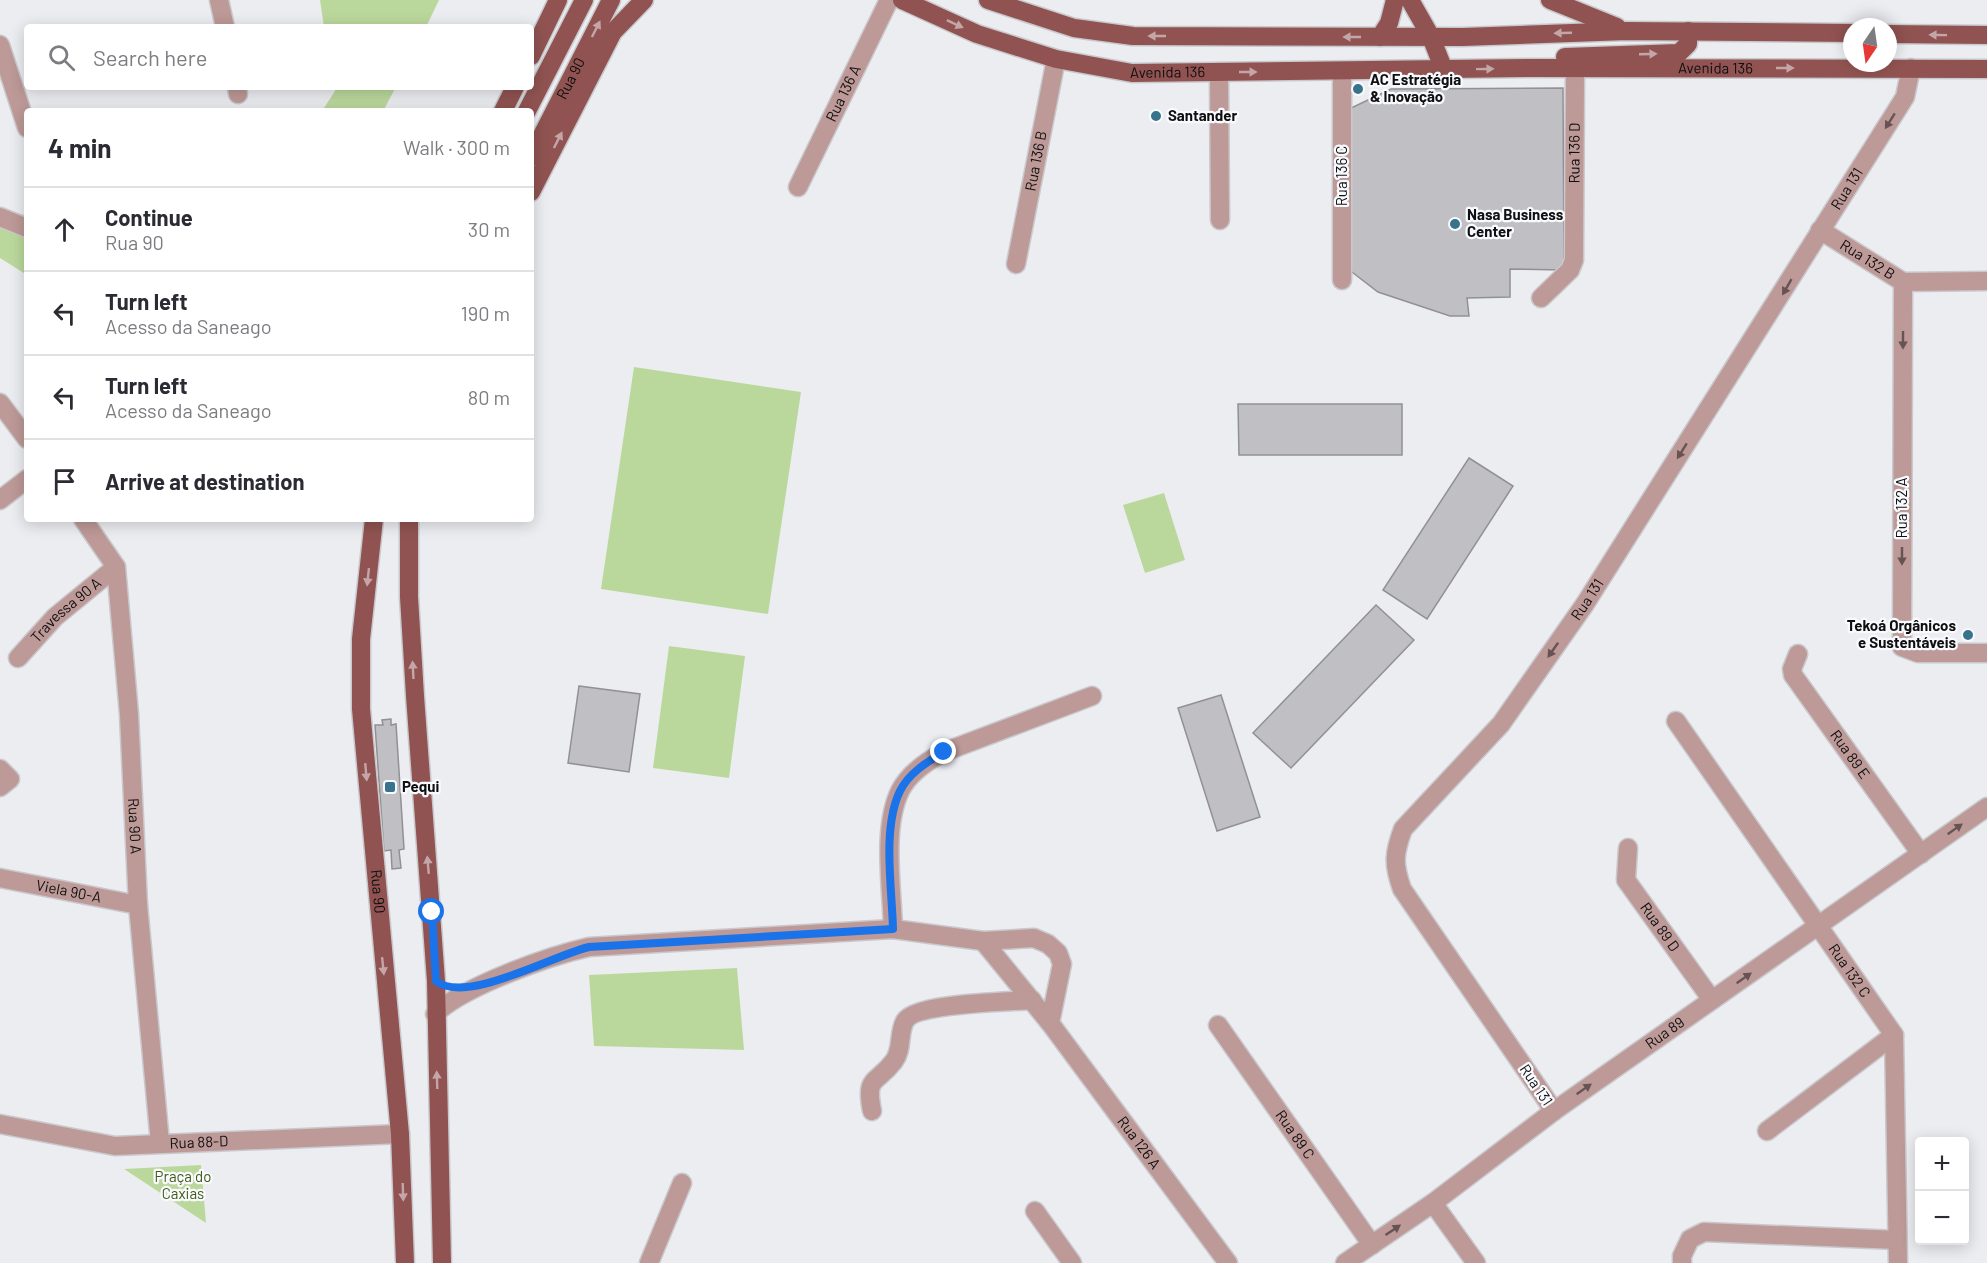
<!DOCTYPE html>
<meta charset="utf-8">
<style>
:root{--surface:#fff;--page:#f7f7f7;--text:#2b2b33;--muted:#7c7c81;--line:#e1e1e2}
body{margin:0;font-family:Barlow,sans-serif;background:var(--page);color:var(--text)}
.controls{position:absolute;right:18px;bottom:18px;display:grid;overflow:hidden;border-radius:6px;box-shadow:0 3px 15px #0003}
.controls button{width:54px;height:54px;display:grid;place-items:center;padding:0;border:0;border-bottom:2px solid var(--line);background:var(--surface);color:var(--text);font:30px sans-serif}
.compass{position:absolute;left:1843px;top:18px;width:54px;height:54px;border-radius:50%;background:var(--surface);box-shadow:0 3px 15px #0003;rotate:193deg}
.stop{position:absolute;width:18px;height:18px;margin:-14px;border:4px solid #1a73e8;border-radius:50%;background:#fff}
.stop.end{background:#1a73e8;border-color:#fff;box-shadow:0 2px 6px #0008}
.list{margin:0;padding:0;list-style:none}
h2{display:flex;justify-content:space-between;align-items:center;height:78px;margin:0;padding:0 24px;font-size:26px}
h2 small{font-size:20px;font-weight:400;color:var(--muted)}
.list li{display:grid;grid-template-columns:39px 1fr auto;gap:18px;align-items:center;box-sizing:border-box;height:84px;padding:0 24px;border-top:2px solid var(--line)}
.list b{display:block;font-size:22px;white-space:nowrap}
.list p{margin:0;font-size:20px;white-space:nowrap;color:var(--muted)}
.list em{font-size:20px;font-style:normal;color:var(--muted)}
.icon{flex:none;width:33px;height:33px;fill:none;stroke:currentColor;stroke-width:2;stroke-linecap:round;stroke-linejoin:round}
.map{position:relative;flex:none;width:1987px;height:1263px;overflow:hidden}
.search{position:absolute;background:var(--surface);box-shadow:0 3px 15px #0003;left:24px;top:24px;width:510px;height:66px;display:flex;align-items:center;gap:15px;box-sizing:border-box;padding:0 21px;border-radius:6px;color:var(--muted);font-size:22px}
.panel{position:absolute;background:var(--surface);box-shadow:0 3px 15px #0003;left:24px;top:108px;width:510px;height:414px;border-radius:6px}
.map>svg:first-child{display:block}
</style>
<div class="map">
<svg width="1987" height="1263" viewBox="0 0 1987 1263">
<rect width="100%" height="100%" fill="#ecedf1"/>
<g fill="#bbd89c">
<polygon points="320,0 439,0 426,27 324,27"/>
<polygon points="335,87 396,87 383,111 322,111 335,91"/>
<polygon points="0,208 27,216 27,275 0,258"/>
<polygon points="634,367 801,392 768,614 601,589"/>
<polygon points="1164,493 1185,560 1145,573 1123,505"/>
<polygon points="669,646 745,656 729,778 653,768"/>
<polygon points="737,968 744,1050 594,1046 589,975"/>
<polygon points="201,1165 206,1223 124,1169"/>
</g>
<g fill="#c0c0c4" stroke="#919195" stroke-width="1.5">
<polygon points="1563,88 1564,270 1510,269 1510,297 1467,298 1469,316 1450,316 1378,292 1348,269 1347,110 1391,89"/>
<polygon points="1238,404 1402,404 1402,455 1239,455"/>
<polygon points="1469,458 1513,486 1427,619 1383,590"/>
<polygon points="1376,605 1414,640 1291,768 1253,733"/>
<polygon points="579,686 640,694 629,772 568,763"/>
<polygon points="1221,695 1260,817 1217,831 1178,708"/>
<polygon points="391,719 391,725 396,724 404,849 399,850 401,868 392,869 391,850 384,851 375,725 383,725 382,720"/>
</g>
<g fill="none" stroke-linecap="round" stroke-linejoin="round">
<g stroke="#c9c9cd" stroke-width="21">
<g id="minor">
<polyline points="219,0 225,27"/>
<polyline points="0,45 27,128"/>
<polyline points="1219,72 1220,220"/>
<polyline points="237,87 238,94"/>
<path id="s1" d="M798,187L889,0"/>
<polyline points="0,217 27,228"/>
<path id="s2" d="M1820,230L1903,282L1987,281"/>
<path id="s3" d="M1016,264L1056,59"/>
<polyline points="1342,280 1342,72"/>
<polyline points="1903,282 1902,647 1918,653 1987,653"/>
<path id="s4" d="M1541,298L1570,270L1574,260L1575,69"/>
<polyline points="0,403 27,439"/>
<polyline points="0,500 27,479"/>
<path id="s5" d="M83,519L116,567L129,714L138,905L160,1143"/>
<path id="s6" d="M1798,654L1792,669L1793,675L1921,854"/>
<path id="s7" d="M18,658L55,617L116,567"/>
<path id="s8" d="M1676,721L1894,1035L1898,1263"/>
<polyline points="0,769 10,779 0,787"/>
<path id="s9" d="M1628,848L1626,880L1712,1000"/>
<path id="s10" d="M0,878L138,905"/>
<path d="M893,929C892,888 882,828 900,791C909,773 927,761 944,752L1092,696"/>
<path id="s11" d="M983,941L1050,1023L1228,1263"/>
<path d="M435,1014C464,986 549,956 589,947L893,929L983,941L1034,938L1048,944L1058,953L1062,964L1050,1023"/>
<path id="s12" d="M1218,1025L1372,1245"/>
<path d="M872,1111C865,1075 876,1085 894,1061C903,1049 898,1033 905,1021C915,1003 1009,1002 1032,1000"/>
<path id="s13" d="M1554,1111L1402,889C1393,864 1394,853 1403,829L1501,724L1585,604L1905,97L1911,68"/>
<path id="s14" d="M0,1124L115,1146L400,1134"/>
<polyline points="1767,1131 1894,1035"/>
<polyline points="1433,1203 1476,1263"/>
<polyline points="1035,1211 1072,1263"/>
<polyline points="649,1263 682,1183"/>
<path id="s15" d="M1345,1263L1433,1203L1554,1111L1987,807"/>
<polyline points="1682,1263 1682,1256 1690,1239 1704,1232 1897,1240"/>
</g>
</g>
<g stroke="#c9c9cd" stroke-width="21">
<g id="major">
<path id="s16" d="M902,0L977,34L1056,59L1132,73L1531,68L1987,69"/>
<polyline points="988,0 1074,28 1133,36 1463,37 1627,31 1852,33"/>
<polyline points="1410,0 1431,37 1444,70"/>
<polyline points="1550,0 1617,27"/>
<polyline points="1888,34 1987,35"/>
<polyline points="1380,37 1389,23 1395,0"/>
<polyline points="531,56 558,0"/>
<polyline points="1565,57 1679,53 1688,44 1688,31"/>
<polyline points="503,111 515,87"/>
<polyline points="527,111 584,0"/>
<path id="s17" d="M531,157L611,0"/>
<polyline points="531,192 613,32 644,0"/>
<path id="s18" d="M374,519L361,639V709L400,1134L405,1263"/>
<polyline points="409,519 409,597 415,696 436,981 442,1263"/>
</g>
</g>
<use href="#minor" stroke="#bd9997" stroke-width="18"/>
<use href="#major" stroke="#905351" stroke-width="18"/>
</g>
<defs><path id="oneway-solid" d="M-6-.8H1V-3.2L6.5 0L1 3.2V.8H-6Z" transform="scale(1.5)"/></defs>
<g fill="#c4a6a8">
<use href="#oneway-solid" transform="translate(955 24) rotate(25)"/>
<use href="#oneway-solid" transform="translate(596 29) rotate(-63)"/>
<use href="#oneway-solid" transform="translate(1563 33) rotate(178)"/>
<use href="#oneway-solid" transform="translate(1938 35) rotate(-179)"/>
<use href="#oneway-solid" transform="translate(1157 36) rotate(-180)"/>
<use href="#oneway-solid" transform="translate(1352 37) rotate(-180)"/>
<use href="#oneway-solid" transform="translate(1648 54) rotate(-2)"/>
<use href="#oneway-solid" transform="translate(1785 68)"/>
<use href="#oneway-solid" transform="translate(1485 69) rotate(-1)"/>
<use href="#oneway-solid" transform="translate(1248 72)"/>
<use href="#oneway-solid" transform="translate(558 140) rotate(-63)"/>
<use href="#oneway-solid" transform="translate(368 577) rotate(96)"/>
<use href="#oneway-solid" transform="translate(413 670) rotate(-93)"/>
<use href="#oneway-solid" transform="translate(366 772) rotate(85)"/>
<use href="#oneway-solid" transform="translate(428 865) rotate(-95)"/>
<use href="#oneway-solid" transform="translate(383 966) rotate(84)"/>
<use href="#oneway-solid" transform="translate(437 1080) rotate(-92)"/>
<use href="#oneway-solid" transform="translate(403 1192) rotate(88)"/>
</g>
<g fill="#665454">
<use href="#oneway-solid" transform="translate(1890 121) rotate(122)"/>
<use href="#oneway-solid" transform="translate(1787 287) rotate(120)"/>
<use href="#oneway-solid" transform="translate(1903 340) rotate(90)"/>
<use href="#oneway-solid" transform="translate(1682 451) rotate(122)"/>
<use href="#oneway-solid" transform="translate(1902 556) rotate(90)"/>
<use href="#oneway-solid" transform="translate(1553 650) rotate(125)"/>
<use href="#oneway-solid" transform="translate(1955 829) rotate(-35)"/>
<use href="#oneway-solid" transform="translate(1744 978) rotate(-35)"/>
<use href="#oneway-solid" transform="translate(1584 1089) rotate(-35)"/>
<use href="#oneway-solid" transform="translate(1393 1230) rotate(-34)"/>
</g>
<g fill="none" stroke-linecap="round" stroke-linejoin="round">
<path stroke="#1a73e8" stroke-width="8" d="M432,912L436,981C465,1005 554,955 589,947L893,929C892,888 882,828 900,791C909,773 927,762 944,752"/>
</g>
<g fill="#37738b" stroke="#f9fafe" stroke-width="2">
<circle cx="1358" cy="89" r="6"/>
<circle cx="1156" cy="116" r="6"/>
<circle cx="1455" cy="224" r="6"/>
<circle cx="1968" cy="635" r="6"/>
<rect x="384" y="781" width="12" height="12" rx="3"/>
</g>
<g text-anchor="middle" stroke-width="4.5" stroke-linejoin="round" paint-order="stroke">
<g font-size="15" fill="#0f0f10" stroke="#f9fafe">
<text dy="5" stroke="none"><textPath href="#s16" startOffset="826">Avenida 136</textPath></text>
<text dy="5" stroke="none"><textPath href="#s16" startOffset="278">Avenida 136</textPath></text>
<text dy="5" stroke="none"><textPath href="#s17" startOffset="88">Rua 90</textPath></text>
<text dy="5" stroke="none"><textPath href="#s1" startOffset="104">Rua 136 A</textPath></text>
<text dy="5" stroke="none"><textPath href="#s4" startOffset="158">Rua 136 D</textPath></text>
<text dy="5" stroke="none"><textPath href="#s3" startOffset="105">Rua 136 B</textPath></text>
<text transform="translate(1342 176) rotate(-90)" y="5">Rua 136 C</text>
<text dy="5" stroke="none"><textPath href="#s13" startOffset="1112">Rua 131</textPath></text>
<text dy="5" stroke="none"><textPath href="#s2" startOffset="56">Rua 132 B</textPath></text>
<text transform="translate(1902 508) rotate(-90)" y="5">Rua 132 A</text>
<text dy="5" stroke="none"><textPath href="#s13" startOffset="626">Rua 131</textPath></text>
<text dy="5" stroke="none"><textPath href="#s7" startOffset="68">Travessa 90 A</textPath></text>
<text dy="5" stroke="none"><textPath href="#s6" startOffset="120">Rua 89 E</textPath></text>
<text dy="5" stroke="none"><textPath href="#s5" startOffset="318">Rua 90 A</textPath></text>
<text dy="5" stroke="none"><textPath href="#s10" startOffset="70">Viela 90-A</textPath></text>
<text dy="5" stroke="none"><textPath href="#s18" startOffset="374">Rua 90</textPath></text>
<text dy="5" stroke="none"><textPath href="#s9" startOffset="90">Rua 89 D</textPath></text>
<text dy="5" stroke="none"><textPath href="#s8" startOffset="304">Rua 132 C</textPath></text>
<text dy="5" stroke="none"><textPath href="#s15" startOffset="394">Rua 89</textPath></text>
<text transform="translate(1536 1085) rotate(56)" y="5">Rua 131</text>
<text dy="5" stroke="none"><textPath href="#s12" startOffset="134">Rua 89 C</textPath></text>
<text dy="5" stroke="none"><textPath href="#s14" startOffset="201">Rua 88-D</textPath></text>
<text dy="5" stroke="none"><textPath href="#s11" startOffset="255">Rua 126 A</textPath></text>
</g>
<g font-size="15" font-weight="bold" fill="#0f0f10" stroke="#f9fafe" text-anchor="start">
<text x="1370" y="85">AC Estratégia<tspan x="1370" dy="17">&amp; Inovação</tspan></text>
<text x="1168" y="121">Santander</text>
<text x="1467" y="220">Nasa Business<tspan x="1467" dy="17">Center</tspan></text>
<text x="1956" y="631" text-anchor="end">Tekoá Orgânicos<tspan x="1956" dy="17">e Sustentáveis</tspan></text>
<text x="402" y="792">Pequi</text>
</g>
<g font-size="15" fill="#3f5b16" stroke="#f9fafe">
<text x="183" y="1182">Praça do<tspan x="183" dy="17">Caxias</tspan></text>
</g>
</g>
</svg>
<div class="controls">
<button>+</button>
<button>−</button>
</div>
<svg class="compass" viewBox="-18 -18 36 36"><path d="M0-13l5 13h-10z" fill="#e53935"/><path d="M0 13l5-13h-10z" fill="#7c7c81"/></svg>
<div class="stop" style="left:432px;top:912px"></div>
<div class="stop end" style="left:944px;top:752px"></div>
<div class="search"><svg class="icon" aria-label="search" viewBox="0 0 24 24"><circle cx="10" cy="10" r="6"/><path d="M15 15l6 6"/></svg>Search here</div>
<section class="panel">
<h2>4 min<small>Walk · 300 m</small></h2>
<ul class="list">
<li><svg class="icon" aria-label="ahead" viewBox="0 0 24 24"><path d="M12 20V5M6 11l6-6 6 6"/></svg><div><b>Continue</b><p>Rua 90</p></div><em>30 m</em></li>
<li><svg class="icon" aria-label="left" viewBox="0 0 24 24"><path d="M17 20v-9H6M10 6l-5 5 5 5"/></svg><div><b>Turn left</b><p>Acesso da Saneago</p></div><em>190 m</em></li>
<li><svg class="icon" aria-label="left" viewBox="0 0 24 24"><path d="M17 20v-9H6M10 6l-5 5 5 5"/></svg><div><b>Turn left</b><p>Acesso da Saneago</p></div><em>80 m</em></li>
<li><svg class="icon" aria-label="arrive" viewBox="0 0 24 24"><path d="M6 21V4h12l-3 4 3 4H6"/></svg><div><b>Arrive at destination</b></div></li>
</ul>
</section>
</div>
